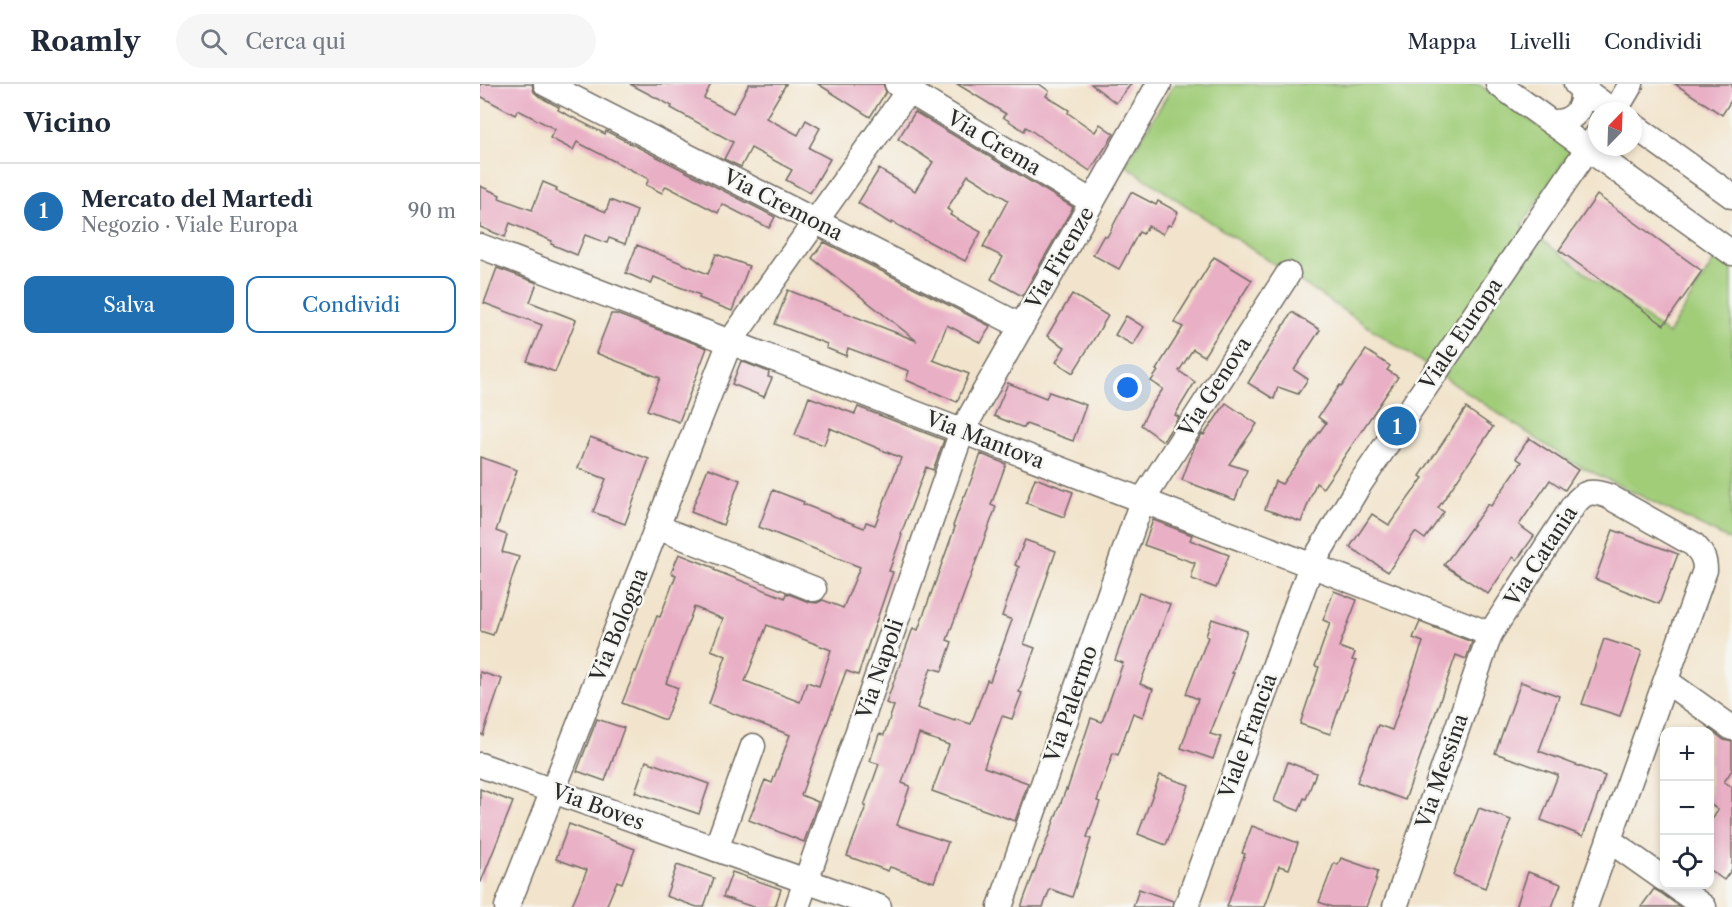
<!DOCTYPE html>
<html lang="it">
<meta charset="utf-8">
<style>
:root{--surface:#fff;--page:#f6f6f7;--text:#1f2937;--muted:#747a83;--line:#e0e1e3;--accent:#1f6fb2}
body{margin:0;font-family:"Libre Caslon Text",serif;background:var(--page);color:var(--text)}
.controls{position:absolute;right:18px;bottom:18px;display:grid;overflow:hidden;border-radius:12px;box-shadow:0 3px 9px #0003}
.controls button{width:54px;height:54px;display:grid;place-items:center;padding:0;border:0;border-bottom:2px solid var(--line);background:var(--surface);color:var(--text);font:30px sans-serif}
.compass{position:absolute;left:1108px;top:18px;width:54px;height:54px;border-radius:50%;background:var(--surface);box-shadow:0 3px 9px #0003;rotate:23deg}
.you{position:absolute;left:648px;top:304px;width:21px;height:21px;margin:-15px;border:4px solid #fff;border-radius:50%;background:#1a73e8;box-shadow:0 0 0 9px #1a73e833}
.badge{display:grid;place-items:center;width:39px;height:39px;border-radius:50%;background:var(--accent);color:#fff;font-size:20px;font-weight:700}
.pin{position:absolute;translate:-50% -50%;border:3px solid #fff;box-shadow:0 2px 6px #0006}
.list{margin:0;padding:0;list-style:none}
h2{display:flex;justify-content:space-between;align-items:center;height:78px;margin:0;padding:0 24px;font-size:26px}
h2 small{font-size:20px;font-weight:400;color:var(--muted)}
.list li{display:grid;grid-template-columns:39px 1fr auto;gap:18px;align-items:center;box-sizing:border-box;height:96px;padding:0 24px;border-top:2px solid var(--line)}
.list b{display:block;font-size:22px;white-space:nowrap}
.list p{margin:0;font-size:20px;white-space:nowrap;color:var(--muted)}
.list em{font-size:20px;font-style:normal;color:var(--muted)}
.actions{display:flex;gap:12px;padding:18px 24px}
.actions a{flex:1;padding:14px 0;border:2px solid var(--accent);border-radius:12px;text-align:center;font-size:21px;color:var(--accent)}
.actions .main{background:var(--accent);color:#fff}
.icon{flex:none;width:33px;height:33px;fill:none;stroke:currentColor;stroke-width:2;stroke-linecap:round;stroke-linejoin:round}
.map{position:relative;flex:none;width:1252px;height:823px;overflow:hidden}
header{display:flex;align-items:center;gap:36px;box-sizing:border-box;height:84px;padding:0 30px;background:var(--surface);border-bottom:2px solid var(--line)}
header strong{font-size:28px}
nav{display:flex;gap:33px;margin-inline-start:auto;font-size:21px}
.search{width:420px;height:54px;background:var(--page);display:flex;align-items:center;gap:15px;box-sizing:border-box;padding:0 21px;border-radius:33px;color:var(--muted);font-size:22px}
main{display:flex}
aside{flex:1;background:var(--surface)}
.map>svg:first-child{display:block}
</style>
<header>
<strong>Roamly</strong>
<div class="search"><svg class="icon" aria-label="search" viewBox="0 0 24 24"><circle cx="10" cy="10" r="6"/><path d="M15 15l6 6"/></svg>Cerca qui</div>
<nav><a>Mappa</a><a>Livelli</a><a>Condividi</a></nav>
</header>
<main>
<aside>
<h2>Vicino<small></small></h2>
<ul class="list">
<li><span class="badge">1</span><div><b>Mercato del Martedì</b><p>Negozio · Viale Europa</p></div><em>90 m</em></li>
</ul>
<div class="actions"><a class="main">Salva</a><a>Condividi</a></div>
</aside>
<div class="map">
<svg width="1252" height="823" viewBox="0 0 1252 823">
<rect width="100%" height="100%" fill="#f6f6f2"/>
<filter id="ink" filterUnits="userSpaceOnUse"><feTurbulence type="fractalNoise" baseFrequency=".0167" numOctaves="2"/><feDisplacementMap in="SourceGraphic" scale="12" xChannelSelector="R" yChannelSelector="G"/><feConvolveMatrix kernelMatrix="1 2 1 2 8 2 1 2 1" color-interpolation-filters="sRGB"/></filter>
<filter id="wash" filterUnits="userSpaceOnUse"><feTurbulence type="fractalNoise" baseFrequency=".008" numOctaves="4" result="noise"/><feDisplacementMap in="SourceGraphic" scale="24" xChannelSelector="R" yChannelSelector="G"/><feGaussianBlur stdDeviation="1.35" result="paint"/><feColorMatrix in="noise" values="0 0 0 0 0 0 0 0 0 0 0 0 0 0 0 0 0 1.4 0 .05"/><feComposite in="paint" operator="in"/></filter>
<g filter="url(#wash)">
<rect width="100%" height="100%" fill="#f2e4cc"/>
<polygon fill="#a1cd79" stroke="#667c52" stroke-width="1.5" points="694,0 998,0 1092,65 1042,141 1188,250 1243,162 1252,169 1252,457 1090,377 645,81"/>
<g id="blocks">
<g fill="#e9afc5" fill-rule="evenodd">
<polygon points="0,0 52,0 54,8 60,13 79,23 78,26 125,50 126,47 295,133 289,144 242,120 238,129 186,102 182,109 166,101 169,95 97,58 93,66 70,54 75,45 38,26 35,31 0,12"/>
<polygon points="150,0 231,0 224,14 253,29 269,0 306,0 286,34 318,51 326,36 340,44 329,64 350,75 330,109 306,96 312,86 271,64 261,83 244,75 253,58 191,24 192,22"/>
<polygon points="338,0 403,0 406,8 390,33"/>
<polygon points="477,0 559,0 569,7 566,12 589,26 588,29 615,48 620,40 634,50 610,87 546,43 544,47 523,33 526,30"/>
<polygon points="611,0 651,0 636,19"/>
<polygon points="1195,0 1252,0 1252,15 1242,31"/>
<polygon points="435,28 593,123 542,212 511,195 523,173 503,163 528,116 488,91 467,125 472,128 470,131 501,148 485,177 412,138 411,140 378,119 399,85 435,107 453,78 418,55"/>
<polygon points="63,98 77,104 76,107 126,128 130,116 157,127 145,160 129,154 127,159 105,151 97,171 71,160 72,157 30,139 25,153 0,143 0,102 20,111 19,114 52,126"/>
<polygon points="651,108 676,121 678,117 698,128 691,142 688,141 683,150 668,142 663,150 659,148 639,185 613,171 624,151 627,153"/>
<polygon points="1117,111 1222,187 1184,241 1079,166"/>
<polygon points="344,158 510,242 501,259 467,241 453,276 489,290 477,318 426,296 429,287 368,264 366,272 346,264 347,260 295,240 308,206 437,257 332,174"/>
<polygon points="157,161 228,190 236,170 269,182 252,227 219,214 220,211 174,193 171,200 146,189"/>
<polygon points="734,173 772,196 724,272 713,265 699,287 715,298 695,331 699,333 683,357 661,341 669,325 683,305 671,297 678,287 676,286 703,243 694,238"/>
<polygon points="17,184 57,199 50,218 96,236 75,288 47,277 62,241 4,219"/>
<polygon points="592,210 628,232 593,289 576,278 585,263 567,252"/>
<polygon points="812,228 840,246 814,286 828,295 818,310 798,303 794,315 768,299"/>
<polygon points="131,230 136,230 227,264 199,338 167,326 180,294 116,269"/>
<polygon points="646,232 664,243 653,261 635,251"/>
<polygon points="886,266 910,282 907,286 918,293 843,404 836,399 821,438 785,425 795,397 802,400 846,339 838,333 860,301 862,302"/>
<polygon points="261,277 289,288 288,293 292,294 284,313 252,300"/>
<polygon points="528,299 566,314 569,308 606,321 593,357 546,340 544,344 514,332"/>
<path d="M329,313L375,330L378,323L464,356L453,386L446,383L421,450L422,451L409,487L413,488L378,591L366,587L321,711L338,718L324,758L269,736L285,696L292,699L310,651L229,620L246,572L231,566L243,535L214,523L186,599L198,604L185,636L142,619L155,587L156,588L177,532L180,533L196,491L191,489L199,470L235,484L234,486L305,514L306,509L329,518L337,519L343,516L363,524L380,483L279,443L293,406L324,418L323,420L384,444L386,438L395,441L421,374L350,344L344,361L315,351ZM287,541L351,566L339,602L327,598L320,618L265,597Z"/>
<polygon points="746,319 777,340 749,380 767,386 755,416 702,396 715,361 722,350 724,351"/>
<polygon points="986,324 1013,343 958,424 964,428 945,455 935,448 908,488 870,463 892,430 909,441 943,394 940,392"/>
<polygon points="110,353 169,375 145,440 113,428 126,395 98,384"/>
<polygon points="1049,354 1098,386 1085,406 1070,396 1039,441 1054,452 1037,476 1033,473 1008,510 964,481 1008,420 1011,422 1042,378 1036,374"/>
<polygon points="501,370 526,380 511,421 516,423 467,556 472,558 462,587 451,584 437,624 475,637 475,635 491,640 507,596 510,597 532,536 522,532 539,483 535,481 545,456 576,467 544,560 555,564 539,608 542,609 532,635 522,632 504,683 548,699 535,737 452,707 469,661 439,650 422,699 430,702 417,741 468,758 454,798 410,783 408,787 367,772 386,722 384,722 399,680 390,677 399,650 404,651 414,622 406,619 433,544 438,546 475,443 473,442 484,412 485,412"/>
<polygon points="0,373 37,386 16,447 27,451 22,468 39,473 13,551 0,547"/>
<polygon points="228,384 260,396 243,441 211,428"/>
<polygon points="555,394 593,408 584,433 546,419"/>
<polygon points="673,436 712,451 710,456 749,471 736,504 712,495 712,488 715,479 664,461"/>
<polygon points="1133,446 1198,470 1179,520 1115,495"/>
<polygon points="854,507 877,516 859,563 875,569 872,576 876,577 850,650 820,640 839,583 835,582 850,539 843,536"/>
<polygon points="659,509 690,520 660,600 673,605 663,633 653,629 638,671 633,669 617,717 620,718 607,753 611,755 592,813 570,805 563,823 541,823 560,772 561,772 586,705 587,706 611,634 622,638 643,579 635,576"/>
<polygon points="732,535 767,547 752,589 754,589 730,650 741,653 733,675 701,664 718,615 706,610 728,553 726,552"/>
<polygon points="940,538 992,558 986,575 976,571 925,716 877,698 898,641 912,646 943,558 933,554"/>
<polygon points="1124,555 1162,567 1140,632 1102,620"/>
<polygon points="0,588 22,595 3,651 0,650"/>
<polygon points="1041,598 1079,612 1059,667 1125,692 1103,752 1061,736 1078,691 1015,669"/>
<polygon points="117,635 144,644 125,697 97,687"/>
<polygon points="1230,645 1244,656 1252,658 1252,686 1244,698 1252,703 1252,785 1244,796 1230,786 1230,739 1238,726 1230,720"/>
<polygon points="166,677 229,700 219,730 155,708"/>
<polygon points="808,678 836,689 826,715 824,714 819,727 794,717"/>
<polygon points="680,691 709,701 686,761 658,750"/>
<polygon points="0,705 33,718 1,798 0,798"/>
<polygon points="999,724 1031,736 1005,804 973,791"/>
<polygon points="89,740 155,765 142,799 137,797 126,823 91,823 107,786 76,775"/>
<polygon points="772,742 818,759 809,785 799,782 785,823 747,823 765,770 762,769"/>
<polygon points="861,774 898,787 895,795 897,795 886,823 852,823 839,818 854,779 858,781"/>
<polygon points="197,781 234,794 224,823 217,823 186,812"/>
<polygon points="252,788 301,805 295,823 273,823 243,813"/>
<polygon points="1048,788 1081,800 1072,823 1036,823"/>
<polygon points="659,805 693,817 692,823 653,823"/>
<polygon points="1174,805 1181,809 1200,823 1161,823"/>
</g>
</g>
</g>
<g filter="url(#ink)">
<use href="#blocks" fill-opacity="0" stroke="#716c63" stroke-width="1.5"/>
<g fill="none" stroke-linecap="round" stroke-linejoin="round">
<g stroke="#716c63" stroke-width="27">
<g id="minor">
<polyline points="66,0 541,242"/>
<polyline points="417,0 612,118"/>
<polyline points="1018,0 1252,169"/>
<polyline points="1096,0 1133,27"/>
<polyline points="1135,27 1151,0"/>
<path d="M1071,38C1092,39 1106,25 1101,4"/>
<polyline points="1153,41 1252,112"/>
<polyline points="0,162 1010,550"/>
<polyline points="177,443 334,505"/>
<polyline points="1186,597 1252,644"/>
<polyline points="0,681 399,823"/>
<polyline points="1129,756 1184,795"/>
<polyline points="236,765 273,662"/>
<polyline points="1192,800 1224,823"/>
<polyline points="27,823 250,258 433,0"/>
<polyline points="317,823 482,347 679,0"/>
<polyline points="520,823 662,417 808,190"/>
<polyline points="706,823 831,482 879,401 1117,51"/>
<path d="M915,823L1010,550L1093,422C1104,407 1111,406 1128,412L1213,460C1221,468 1225,474 1225,486L1105,823"/>
</g>
</g>
<use href="#minor" stroke="#fff" stroke-width="24"/>
</g>
</g>
<g text-anchor="middle" stroke-width="5" stroke-linejoin="round" paint-order="stroke">
<g font-size="21" fill="#2b2b2b" stroke="#f6f6f2">
<text transform="translate(514 59) rotate(31)" y="7">Via Crema</text>
<text transform="translate(303 121) rotate(27)" y="7">Via Cremona</text>
<text transform="translate(580 174) rotate(-60)" y="7">Via Firenze</text>
<text transform="translate(981 250) rotate(-56)" y="7">Viale Europa</text>
<text transform="translate(735 303) rotate(-57)" y="7">Via Genova</text>
<text transform="translate(505 356) rotate(21)" y="7">Via Mantova</text>
<text transform="translate(1061 472) rotate(-57)" y="7">Via Catania</text>
<text transform="translate(139 541) rotate(-68)" y="7">Via Bologna</text>
<text transform="translate(400 585) rotate(-71)" y="7">Via Napoli</text>
<text transform="translate(591 620) rotate(-71)" y="7">Via Palermo</text>
<text transform="translate(768 652) rotate(-70)" y="7">Viale Francia</text>
<text transform="translate(962 687) rotate(-71)" y="7">Via Messina</text>
<text transform="translate(118 723) rotate(20)" y="7">Via Boves</text>
</g>
</g>
</svg>
<div class="controls">
<button>+</button>
<button>−</button>
<button><svg class="icon" aria-label="locate" viewBox="0 0 24 24"><circle cx="12" cy="12" r="6"/><path d="M12 2v4M12 18v4M2 12h4M18 12h4"/></svg></button>
</div>
<svg class="compass" viewBox="-18 -18 36 36"><path d="M0-13l5 13h-10z" fill="#e53935"/><path d="M0 13l5-13h-10z" fill="#747a83"/></svg>
<div class="you"></div>
<div class="pin badge" style="left:917px;top:342px">1</div>
</div>
</main>
